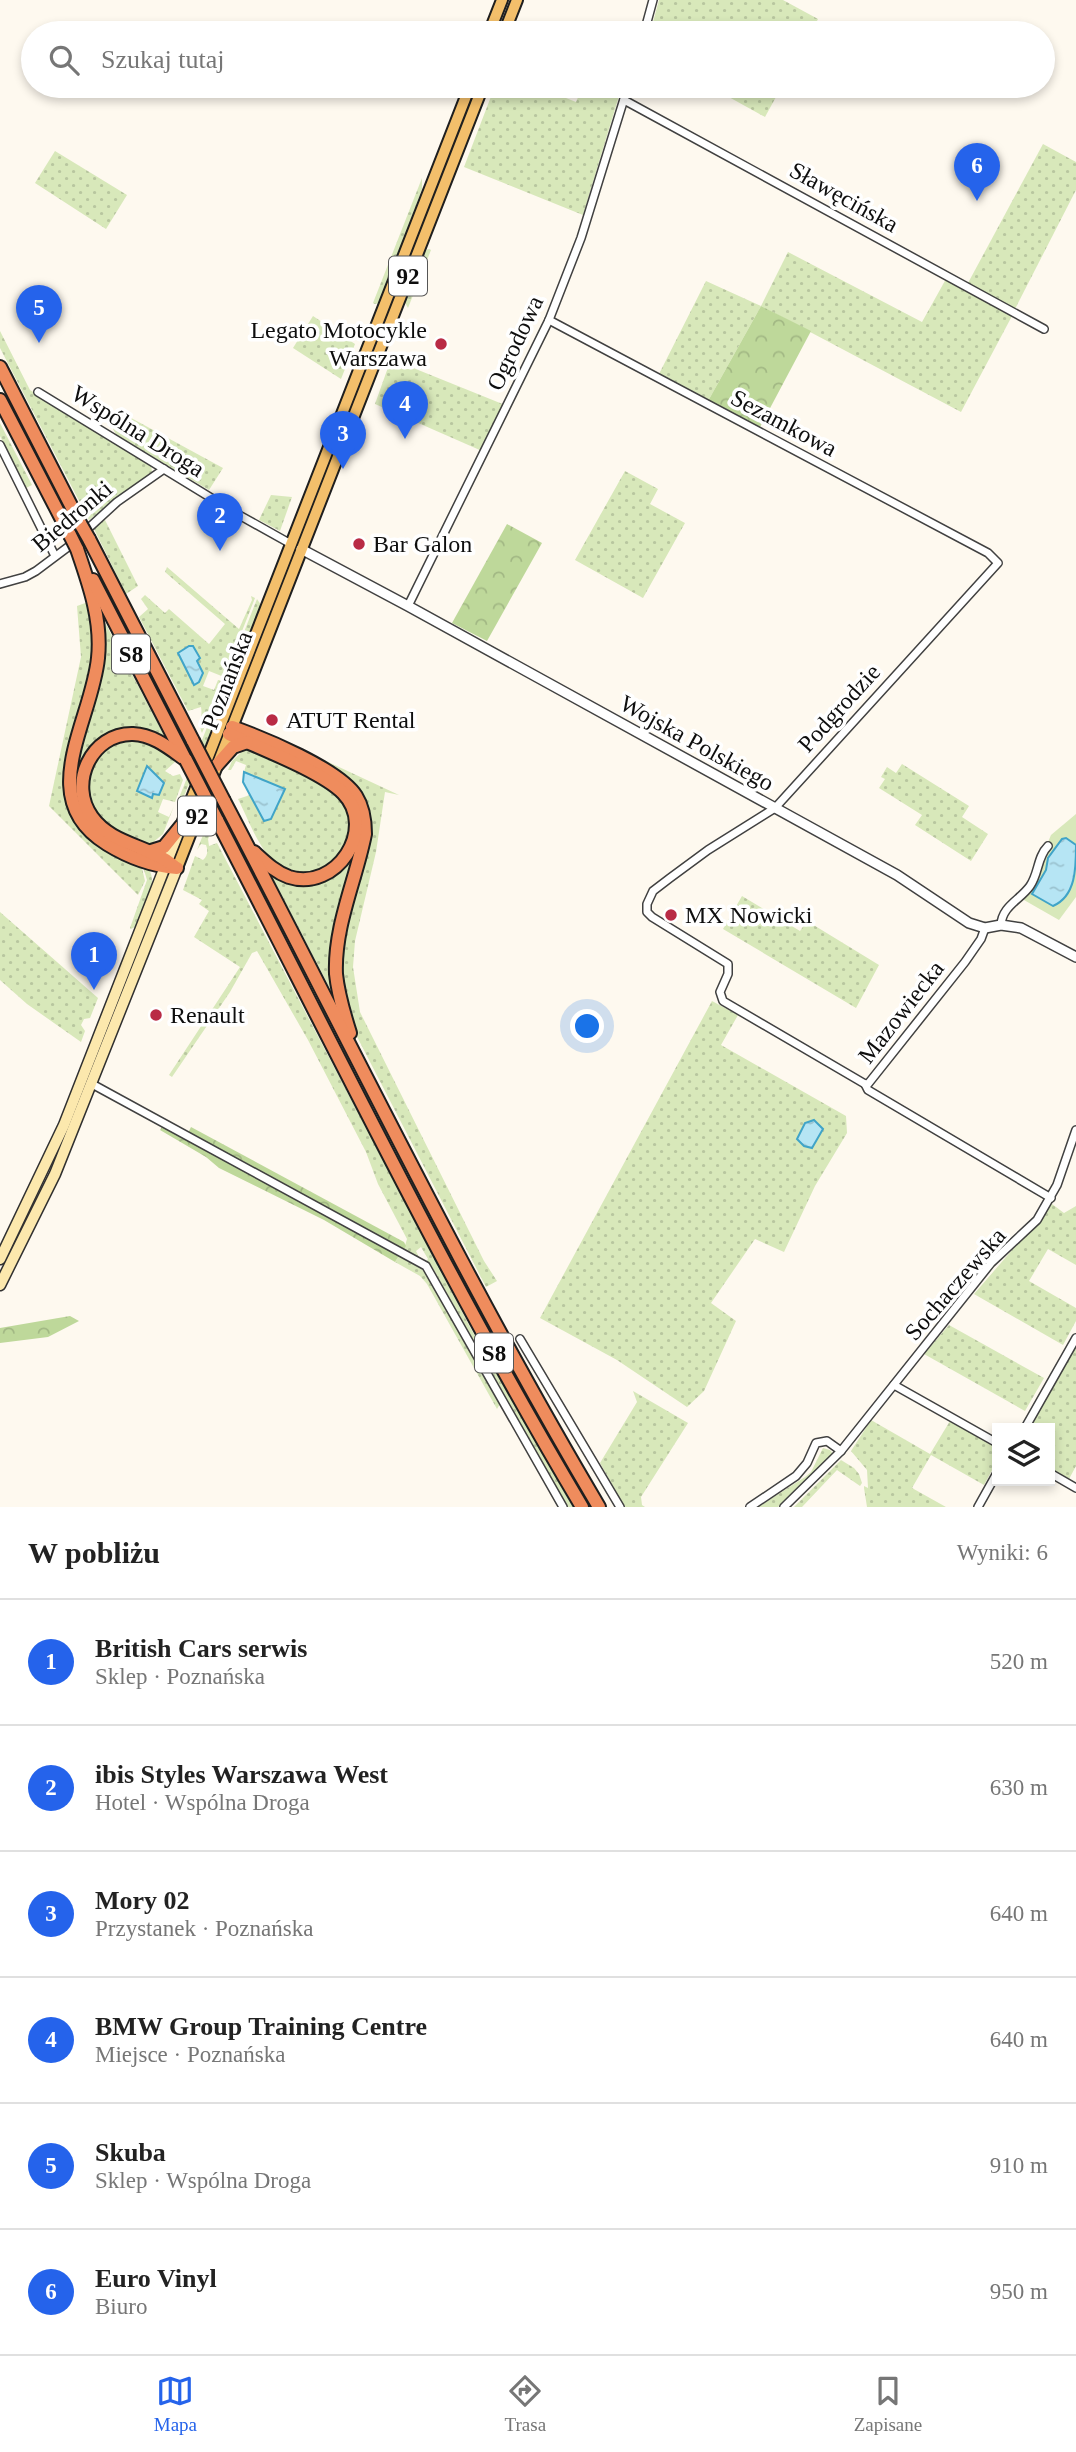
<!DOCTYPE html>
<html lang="pl">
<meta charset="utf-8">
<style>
:root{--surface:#fff;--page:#f2f2f2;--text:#222;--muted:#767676;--line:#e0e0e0;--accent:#2563eb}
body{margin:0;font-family:Georgia,serif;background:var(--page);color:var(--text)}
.controls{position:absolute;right:21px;bottom:21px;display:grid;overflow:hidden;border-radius:0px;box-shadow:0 4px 10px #0003}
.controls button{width:63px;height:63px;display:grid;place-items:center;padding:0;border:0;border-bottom:2px solid var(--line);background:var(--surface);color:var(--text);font:35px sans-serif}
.you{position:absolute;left:588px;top:1027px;width:24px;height:24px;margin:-18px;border:5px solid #fff;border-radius:50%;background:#1a73e8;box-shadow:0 0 0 10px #1a73e833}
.badge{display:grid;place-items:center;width:46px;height:46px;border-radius:50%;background:var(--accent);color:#fff;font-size:23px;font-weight:700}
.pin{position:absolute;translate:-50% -58px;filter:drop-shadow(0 2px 4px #0008)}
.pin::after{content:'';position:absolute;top:37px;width:24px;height:21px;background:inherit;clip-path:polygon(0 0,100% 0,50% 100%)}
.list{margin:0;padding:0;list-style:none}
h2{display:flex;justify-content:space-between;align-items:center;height:91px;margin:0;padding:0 28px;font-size:30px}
h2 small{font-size:23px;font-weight:400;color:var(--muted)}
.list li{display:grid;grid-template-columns:46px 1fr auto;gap:21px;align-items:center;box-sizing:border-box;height:126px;padding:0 28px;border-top:2px solid var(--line)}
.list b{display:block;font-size:26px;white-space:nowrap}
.list p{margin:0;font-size:23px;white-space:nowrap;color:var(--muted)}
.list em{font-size:23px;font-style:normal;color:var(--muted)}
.icon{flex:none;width:38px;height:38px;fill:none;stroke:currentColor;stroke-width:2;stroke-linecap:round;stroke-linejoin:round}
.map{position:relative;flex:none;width:1076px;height:1507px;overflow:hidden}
.search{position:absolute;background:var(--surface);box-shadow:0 4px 10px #0003;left:21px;right:21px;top:21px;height:77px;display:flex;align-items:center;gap:18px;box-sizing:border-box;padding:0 24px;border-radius:38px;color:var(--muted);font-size:26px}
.sheet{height:847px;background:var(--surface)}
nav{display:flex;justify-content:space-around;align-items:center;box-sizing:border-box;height:98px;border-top:2px solid var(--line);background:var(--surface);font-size:19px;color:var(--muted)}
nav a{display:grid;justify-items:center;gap:4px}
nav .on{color:var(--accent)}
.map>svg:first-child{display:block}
</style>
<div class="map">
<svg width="1076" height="1507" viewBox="0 0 1076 1507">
<defs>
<pattern id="grass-dots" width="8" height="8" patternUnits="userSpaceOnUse" patternTransform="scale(1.75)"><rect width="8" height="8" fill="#d8e8ba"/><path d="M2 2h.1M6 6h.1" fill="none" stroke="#b8c69f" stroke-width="1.8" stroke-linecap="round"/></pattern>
<pattern id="forest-crowns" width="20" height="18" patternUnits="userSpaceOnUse" patternTransform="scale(1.75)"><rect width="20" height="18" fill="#bed89a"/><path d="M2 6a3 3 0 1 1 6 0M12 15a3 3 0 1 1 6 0" fill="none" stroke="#a2b884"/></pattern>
<pattern id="water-ripples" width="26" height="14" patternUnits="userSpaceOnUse" patternTransform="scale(1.75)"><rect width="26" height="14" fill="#b6e5f4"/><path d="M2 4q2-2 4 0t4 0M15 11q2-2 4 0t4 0" fill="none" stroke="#9bc3d0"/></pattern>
</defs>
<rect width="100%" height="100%" fill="#fef9ef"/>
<g fill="url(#grass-dots)">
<polygon points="659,0 783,0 818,19 811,33 650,33"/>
<polygon points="474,86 465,120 316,499 313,498"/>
<polygon points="495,86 536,86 576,102 583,86 622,86 583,215 464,167"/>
<polygon points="709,86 782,86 765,117"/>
<polygon points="1043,144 1076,162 1076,190 1015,309 968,283"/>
<polygon points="55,151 127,195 106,229 35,183"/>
<polygon points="422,178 422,189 380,303 375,304 373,303"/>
<polygon points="428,249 431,250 408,308 404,301 424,252"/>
<polygon points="788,252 922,322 946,279 1012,316 961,412 761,306 708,401 659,374 706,281 761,306"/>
<polygon points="313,316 355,344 341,379 293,348"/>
<polygon points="0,331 30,390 151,465 152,472 89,520 0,348"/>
<polygon points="391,359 505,405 482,451 375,404"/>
<polygon points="122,413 223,468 209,490 117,436 113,429"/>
<polygon points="0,423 32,485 26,488 0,436"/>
<polygon points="625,471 658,489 650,504 685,523 643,598 575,560"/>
<polygon points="271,495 292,497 280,531 259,520"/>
<polygon points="104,518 138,586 126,594 94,529"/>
<path d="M167,567L239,629L252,600L251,596L255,598L224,677L209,671L203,686L214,690L218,680L224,681L202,733C198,726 203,715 201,707L188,711L139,617L148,609L141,599L145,595L165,613L169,609L209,644L225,624L165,572Z"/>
<polygon points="257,599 261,605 231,679 226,678"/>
<path d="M88,602C93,619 96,642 94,661C86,727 28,796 102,848C113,855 129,859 141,864L145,881L138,895L49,806L81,657L77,606Z"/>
<polygon points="99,611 168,743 146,731 102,738 77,787 73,781"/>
<polygon points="225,682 229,688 184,796 177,803"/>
<path d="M130,738L161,746L175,762L165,771L173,776L180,774L183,780L175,802L163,799L158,812L169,817L174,806L163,834L146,848C134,841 107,830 99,821C85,804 82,772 96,755C105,744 118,742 130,738Z"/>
<path d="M247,747C279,762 356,786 351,829C350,834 351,841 349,845C343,855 330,864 322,872C313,873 302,875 294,873C263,865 251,824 238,799L250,795L264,821L285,789L244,772L246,765L236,761L231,770H228L232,761Z"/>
<polygon points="324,760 399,795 385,792 376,852 355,941 353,967 360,1012 484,1261 497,1281 486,1287 352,1027 340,968 343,937 369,843 323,763"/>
<polygon points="902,764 969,806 962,817 988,834 971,861 915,825 922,815 879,788 885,779 881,777 887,767 896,773"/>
<path d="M207,825L211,833L208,839L209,846L217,843L470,1327L573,1507H568L431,1265L426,1262L428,1259L421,1247L416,1251L419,1257L404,1249L407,1239L378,1184L366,1152L308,1040L257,951L252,953L230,992L172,1077L169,1075L240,967L194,937L209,911L199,904L202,900L183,890L195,856L203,860C208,856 208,850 206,845L201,844L197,850Z"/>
<path d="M357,845L341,912L337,1002L268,869C312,880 332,894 357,845Z"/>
<path d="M146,866C162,881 142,910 135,927L131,929L130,928L147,880L144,870Z"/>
<polygon points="742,896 800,931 807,921 879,965 856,1008 723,929"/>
<polygon points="0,912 98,998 90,1018 84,1019 81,1025 85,1031 81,1042 27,1004 0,980"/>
<polygon points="712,1001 738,1015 721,1045 846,1116 847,1133 815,1186 784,1252 755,1239 711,1303 736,1321 704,1391 687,1407 617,1360 540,1318"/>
<polygon points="1052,1204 1064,1213 1076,1206 1076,1265 1048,1249 1029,1281 1076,1308 1076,1321 1063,1345 974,1294"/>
<polygon points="400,1254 419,1266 431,1280 500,1404 497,1409 427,1284 420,1276 395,1262"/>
<polygon points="949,1325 1044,1378 1025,1411 924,1354"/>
<polygon points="1076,1343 1076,1466 1069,1479 1050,1468 1050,1428 1029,1428"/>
<polygon points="633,1391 688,1423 641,1497 642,1505 645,1507 625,1507 600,1463 637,1402"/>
<polygon points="871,1420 930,1454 950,1421 997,1448 997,1461 984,1485 931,1455 912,1488 946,1507 867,1507 864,1488 864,1486 868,1488 867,1470 851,1451"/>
<polygon points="823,1448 830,1450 833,1454 830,1460 778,1507 758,1507 805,1477 811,1472"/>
<polygon points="841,1460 854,1468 859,1474 862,1483 860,1486 837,1470 802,1507 794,1507"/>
</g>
<g fill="url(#forest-crowns)">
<polygon points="761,306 811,331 759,429 708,401"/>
<polygon points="507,524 542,543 487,641 452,623"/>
<polygon points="163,1125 400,1254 395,1262 324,1220 219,1168 206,1157 160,1130"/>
<polygon points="191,1127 404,1242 406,1246 404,1249 188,1133"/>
<polygon points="70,1316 79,1321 48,1337 0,1343 0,1328"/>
</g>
<polygon fill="#d8e8ba" points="1076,814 1076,897 1059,920 1024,900 1051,835"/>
<g fill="url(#water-ripples)" stroke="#40a4c8" stroke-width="2">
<polygon points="189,646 193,646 200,658 197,661 203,673 199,682 194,685 178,653"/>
<polygon points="147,766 164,783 159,795 153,794 152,798 137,791"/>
<polygon points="244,772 285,789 271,819 264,821 243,782"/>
<path d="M1066,838L1076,845C1076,868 1076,896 1053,906L1032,894L1046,870L1048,858L1062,839Z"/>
<polygon points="814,1120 823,1129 812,1148 804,1146 797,1139 805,1123"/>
</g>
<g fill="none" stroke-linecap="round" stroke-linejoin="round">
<polyline stroke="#40a4c8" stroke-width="2" points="435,1259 451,1287"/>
<g stroke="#414141" stroke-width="10">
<g id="minor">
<polyline points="644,33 653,0"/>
<polyline points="624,100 1044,329"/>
<polyline points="549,320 988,553 998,563 775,808 708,850 670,878 653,891 647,904 647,912 652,917 728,964 728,974 720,992 723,1001 865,1084 868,1084 965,962 981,939 985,928"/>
<polyline points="38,392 239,515 291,544"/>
<polyline points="0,445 55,556"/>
<polyline points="0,584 25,577 36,571 68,547 117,502 164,469"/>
<polyline points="408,606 549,320 581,238 628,86"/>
<path d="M1001,925C1002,906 1020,900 1030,886C1039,873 1037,857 1048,846"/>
<polyline points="92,1084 426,1266 563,1507"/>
<polyline points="865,1084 868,1090 1051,1198"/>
<polyline points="520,1339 620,1507"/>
<polyline points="894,1385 997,1443"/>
<polyline points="1025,1428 1076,1338"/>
<polyline points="1050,1473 1076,1488"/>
<polyline points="750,1507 796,1476 807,1463 816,1443 827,1441 841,1451"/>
<polyline points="784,1507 841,1451 991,1263 1037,1220 1057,1185 1076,1130"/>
<polyline points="978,1507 997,1473"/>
</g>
</g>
<g stroke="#414141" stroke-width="12">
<polyline id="tertiary" points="301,549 408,606 897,875 969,923 985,928 1001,925 1021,928 1076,957"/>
</g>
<g stroke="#303030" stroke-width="13">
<g id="secondary">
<polyline points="0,1259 64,1125 177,836"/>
<polyline points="0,1285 55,1174 177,868"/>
</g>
</g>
<g stroke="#1f1f1f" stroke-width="14">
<g id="primary">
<polyline points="489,33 502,0"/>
<polyline points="504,33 517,0"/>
<polyline points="181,826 470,86"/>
<polyline points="177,868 483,86"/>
</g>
</g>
<g stroke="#1f1f1f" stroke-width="16">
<g id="motorway">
<polyline points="0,367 81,525"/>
<polyline points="0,400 70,535"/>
<polyline points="89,539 193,741"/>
<path d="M77,549C89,584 102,620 98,658C92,721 33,799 107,844C128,857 153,866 177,868"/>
<polyline points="93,580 184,757"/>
<path d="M232,727C263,738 339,769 356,796C363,807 365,821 365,834C356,880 334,926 336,974C338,994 344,1014 350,1033"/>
<path d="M229,734C259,748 321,771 343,793C378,829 336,892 289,877C275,872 265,862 254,852"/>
<polyline points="217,765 233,747 247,742"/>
<path d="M224,801C348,1037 463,1278 599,1507"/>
<path d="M217,820C336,1050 449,1284 582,1507"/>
<polyline points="148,852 164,847 181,826"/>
<path d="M174,866C149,845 112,845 92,817C68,784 91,733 133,734C154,735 169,748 186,760"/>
</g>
</g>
<use href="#minor" stroke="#fff" stroke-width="7"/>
<use href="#tertiary" stroke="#fff" stroke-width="9"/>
<use href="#secondary" stroke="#fce8ad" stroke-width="10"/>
<use href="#primary" stroke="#f3bf6b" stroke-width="10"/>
<use href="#motorway" stroke="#ef8c5d" stroke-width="12"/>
<g stroke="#1f1f1f" stroke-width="16" stroke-linecap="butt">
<g id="motorway-bridge">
<polyline points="81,525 89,539"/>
<polyline points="70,535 77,549"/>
<polyline points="193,741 224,801"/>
<polyline points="186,760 217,820"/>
</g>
</g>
<use href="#motorway-bridge" stroke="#ef8c5d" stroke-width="12"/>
</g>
<g fill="#b92b45" stroke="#fff" stroke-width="2.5">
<circle cx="441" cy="344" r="7"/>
<circle cx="359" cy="544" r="7"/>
<circle cx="272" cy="720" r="7"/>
<circle cx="671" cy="915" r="7"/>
<circle cx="156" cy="1015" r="7"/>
</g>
<g text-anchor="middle" stroke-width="7" stroke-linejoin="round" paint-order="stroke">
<g fill="#fff" stroke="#565656" stroke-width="2">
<rect x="389" y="256.5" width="38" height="39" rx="5"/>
<rect x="112" y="634.5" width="38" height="39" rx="5"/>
<rect x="178" y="796.5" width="38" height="39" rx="5"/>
<rect x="475" y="1333.5" width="38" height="39" rx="5"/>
</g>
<g font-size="23" font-weight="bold" fill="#0e0e0e">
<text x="408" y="284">92</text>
<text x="131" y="662">S8</text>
<text x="197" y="824">92</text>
<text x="494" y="1361">S8</text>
</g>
<g font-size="24" fill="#0e0e0e" stroke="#fff">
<text transform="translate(844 197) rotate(29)" y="8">Sławęcińska</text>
<text transform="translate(515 343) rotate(-65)" y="8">Ogrodowa</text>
<text transform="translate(784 423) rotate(28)" y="8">Sezamkowa</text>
<text transform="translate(138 431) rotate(32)" y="8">Wspólna Droga</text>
<text transform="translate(72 516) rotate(-40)" y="8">Biedronki</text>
<text transform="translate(227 680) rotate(-69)" y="8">Poznańska</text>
<text transform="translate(839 708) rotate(-48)" y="8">Podgrodzie</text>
<text transform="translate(697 743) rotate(29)" y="8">Wojska Polskiego</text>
<text transform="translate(901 1012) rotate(-52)" y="8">Mazowiecka</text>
<text transform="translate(955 1284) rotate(-49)" y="8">Sochaczewska</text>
</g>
<g font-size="24" fill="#0e0e0e" stroke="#fff" text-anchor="start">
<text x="427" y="338" text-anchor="end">Legato Motocykle<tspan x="427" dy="28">Warszawa</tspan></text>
<text x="373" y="552">Bar Galon</text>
<text x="286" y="728">ATUT Rental</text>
<text x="685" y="923">MX Nowicki</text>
<text x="170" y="1023">Renault</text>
</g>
</g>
</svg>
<div class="controls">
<button><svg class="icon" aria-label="layers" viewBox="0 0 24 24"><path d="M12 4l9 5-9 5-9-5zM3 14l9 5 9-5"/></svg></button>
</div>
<div class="you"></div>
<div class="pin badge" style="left:94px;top:990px">1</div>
<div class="pin badge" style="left:220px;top:551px">2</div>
<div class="pin badge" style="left:343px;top:469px">3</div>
<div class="pin badge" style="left:405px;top:439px">4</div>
<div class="pin badge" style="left:39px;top:343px">5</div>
<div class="pin badge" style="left:977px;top:201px">6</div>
<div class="search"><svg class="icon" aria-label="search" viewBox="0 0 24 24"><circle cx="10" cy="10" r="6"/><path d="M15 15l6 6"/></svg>Szukaj tutaj</div>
</div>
<section class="sheet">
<h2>W pobliżu<small>Wyniki: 6</small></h2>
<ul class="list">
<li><span class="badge">1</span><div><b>British Cars serwis</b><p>Sklep · Poznańska</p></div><em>520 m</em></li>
<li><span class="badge">2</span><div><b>ibis Styles Warszawa West</b><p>Hotel · Wspólna Droga</p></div><em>630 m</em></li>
<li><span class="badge">3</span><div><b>Mory 02</b><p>Przystanek · Poznańska</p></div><em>640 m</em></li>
<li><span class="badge">4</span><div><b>BMW Group Training Centre</b><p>Miejsce · Poznańska</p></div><em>640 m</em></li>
<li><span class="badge">5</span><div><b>Skuba</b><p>Sklep · Wspólna Droga</p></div><em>910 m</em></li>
<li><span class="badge">6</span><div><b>Euro Vinyl</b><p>Biuro</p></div><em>950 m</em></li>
</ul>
</section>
<nav>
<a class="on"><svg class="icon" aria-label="map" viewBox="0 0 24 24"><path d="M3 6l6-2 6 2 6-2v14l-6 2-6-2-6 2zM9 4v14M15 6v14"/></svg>Mapa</a>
<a><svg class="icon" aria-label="directions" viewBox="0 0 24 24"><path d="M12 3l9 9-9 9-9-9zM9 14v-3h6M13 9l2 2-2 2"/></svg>Trasa</a>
<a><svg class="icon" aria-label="saved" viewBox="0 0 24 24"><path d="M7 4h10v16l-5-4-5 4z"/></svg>Zapisane</a>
</nav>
